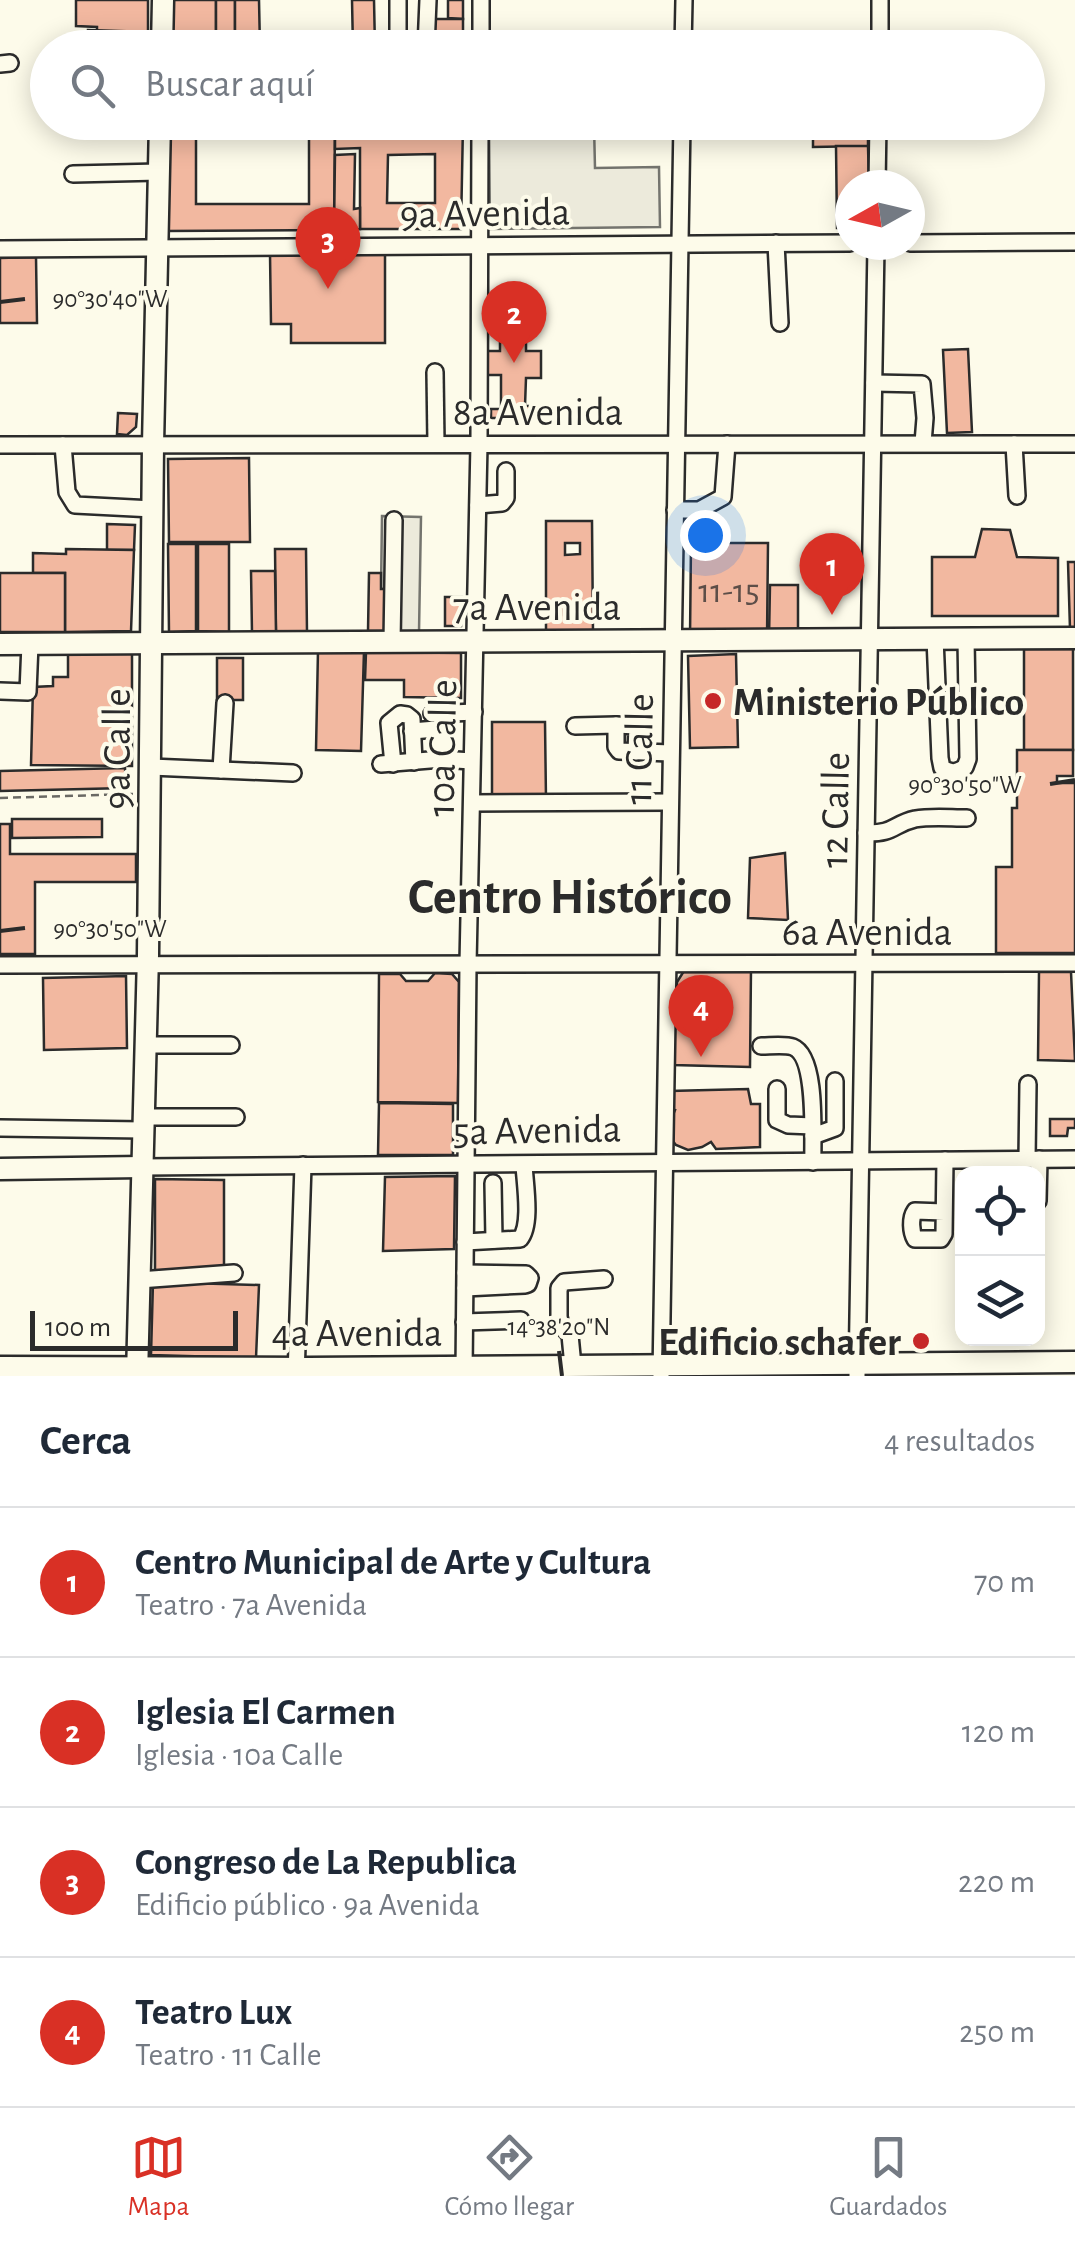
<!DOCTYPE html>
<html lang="es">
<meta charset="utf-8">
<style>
:root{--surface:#fff;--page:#f6f6f7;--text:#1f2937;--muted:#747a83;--line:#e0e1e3;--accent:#d93025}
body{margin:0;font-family:"Alegreya Sans",sans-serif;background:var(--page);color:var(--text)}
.controls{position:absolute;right:30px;bottom:30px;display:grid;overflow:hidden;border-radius:20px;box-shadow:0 5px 25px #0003}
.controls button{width:90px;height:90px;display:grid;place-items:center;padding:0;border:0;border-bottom:2px solid var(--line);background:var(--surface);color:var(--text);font:50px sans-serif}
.compass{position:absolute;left:835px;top:170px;width:90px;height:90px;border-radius:50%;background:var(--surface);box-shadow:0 5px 25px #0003;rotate:262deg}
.scale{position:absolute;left:30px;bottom:25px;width:208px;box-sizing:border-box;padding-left:10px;border:5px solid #2b2b2b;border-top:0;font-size:28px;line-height:35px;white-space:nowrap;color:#2b2b2b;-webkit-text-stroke:8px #fdfbea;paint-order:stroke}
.you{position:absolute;left:705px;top:535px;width:35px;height:35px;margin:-25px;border:8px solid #fff;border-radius:50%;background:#1a73e8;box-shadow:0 0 0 15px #1a73e833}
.badge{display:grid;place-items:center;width:65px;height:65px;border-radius:50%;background:var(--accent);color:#fff;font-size:32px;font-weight:700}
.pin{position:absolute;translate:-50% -82px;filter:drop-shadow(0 2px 5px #0008)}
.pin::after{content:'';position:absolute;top:52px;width:35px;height:30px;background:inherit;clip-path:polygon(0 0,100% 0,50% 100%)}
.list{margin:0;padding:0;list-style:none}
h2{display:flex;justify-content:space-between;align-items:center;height:130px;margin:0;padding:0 40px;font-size:42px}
h2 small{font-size:32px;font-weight:400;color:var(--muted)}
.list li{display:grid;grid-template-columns:65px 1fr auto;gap:30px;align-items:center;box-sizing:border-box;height:150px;padding:0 40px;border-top:2px solid var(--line)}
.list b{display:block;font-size:38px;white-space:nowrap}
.list p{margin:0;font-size:32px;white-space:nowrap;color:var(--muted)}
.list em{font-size:32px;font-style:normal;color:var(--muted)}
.icon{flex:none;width:55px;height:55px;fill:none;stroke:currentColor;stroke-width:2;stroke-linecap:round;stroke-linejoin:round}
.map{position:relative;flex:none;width:1075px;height:1376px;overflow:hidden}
.search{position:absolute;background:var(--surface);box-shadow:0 5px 25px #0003;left:30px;right:30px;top:30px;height:110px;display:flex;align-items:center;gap:25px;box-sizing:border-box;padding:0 35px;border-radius:55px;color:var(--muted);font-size:38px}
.sheet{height:730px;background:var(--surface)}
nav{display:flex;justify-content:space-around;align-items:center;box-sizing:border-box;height:140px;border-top:2px solid var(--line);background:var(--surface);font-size:28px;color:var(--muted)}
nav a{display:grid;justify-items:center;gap:5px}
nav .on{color:var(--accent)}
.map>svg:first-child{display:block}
</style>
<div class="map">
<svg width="1075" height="1376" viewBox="0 0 1075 1376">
<rect width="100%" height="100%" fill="#fdfbea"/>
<g fill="#eceadb" stroke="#74746e" stroke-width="2.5">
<polygon points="594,125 595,168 659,167 660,227 490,229 489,127"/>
<polygon points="382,516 421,517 419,632 397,631 397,589 381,589"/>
</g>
<g fill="#f2b8a0" stroke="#2b2b2b" stroke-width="2.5" fill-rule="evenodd">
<polygon points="76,0 148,0 148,32 97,31 97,27 76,26"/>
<polygon points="171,0 216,0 216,44 170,44"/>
<rect x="216" y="0" width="19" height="48"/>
<polygon points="235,0 259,0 260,48 235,48"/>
<polygon points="352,0 374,0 375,48 353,48"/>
<polygon points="448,0 463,0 463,19 448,18"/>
<rect x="431" y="19" width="32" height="16"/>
<polygon points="88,30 148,32 147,48 77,48 77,38 88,38"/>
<polygon points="871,32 872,48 813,48 813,35"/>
<rect x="446" y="35" width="17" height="13"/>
<polygon points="168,122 196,122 196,204 309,204 309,122 335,122 334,230 166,231"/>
<rect x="375" y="122" width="88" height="2"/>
<polygon points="813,122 868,122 868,146 813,147"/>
<path d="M463,124L461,229H360V148L335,149V125ZM435,154V203H387L388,155Z"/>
<polygon points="836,146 868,146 869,185 850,185 850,228 837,228"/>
<polygon points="355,154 354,209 360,208 360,229 334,230 335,155"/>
<polygon points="270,254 385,254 385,343 291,343 291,324 271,324"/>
<polygon points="36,257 37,323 0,323 0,258"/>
<polygon points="503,322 522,322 522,334 526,334 526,351 541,351 541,378 526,378 525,406 534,406 534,418 491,418 491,409 501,409 501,375 486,375 487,351 500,351 500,334 503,334"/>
<polygon points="968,349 972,432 947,433 943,350"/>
<polygon points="118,413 137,414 136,427 127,435 117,434"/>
<polygon points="249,458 250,542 169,542 168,459"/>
<path d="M546,521H592L593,632L546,633ZM565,543H580V554L565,555ZM586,606V615H564V607Z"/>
<polygon points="107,524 135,525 134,550 107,550"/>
<polygon points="982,529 1010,530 1017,557 1058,558 1058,616 932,616 932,557 975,557"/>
<polygon points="691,543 768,543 767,638 690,637"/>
<polygon points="168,544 196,544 196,631 169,632"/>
<polygon points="198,544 229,544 229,632 198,631"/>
<polygon points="66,549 134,550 131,631 65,632 65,573 33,573 33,553 66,554"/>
<polygon points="275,549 306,549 307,632 276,633"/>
<polygon points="1068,562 1075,562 1075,629 1070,629"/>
<polygon points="251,571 275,571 276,633 252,633"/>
<rect x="0" y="573" width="65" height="59"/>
<polygon points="369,573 381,573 381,589 397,589 397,631 368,631"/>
<polygon points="770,585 798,585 798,638 769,638"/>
<polygon points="445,597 462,597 461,626 445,626"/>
<rect x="1024" y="649" width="49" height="101"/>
<polygon points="68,650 132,650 132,766 31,765 33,687 53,686 53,677 68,677"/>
<polygon points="318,650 364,651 361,751 316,750"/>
<polygon points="366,652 461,653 461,698 404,697 404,680 365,680"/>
<polygon points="736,654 738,747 690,748 688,656"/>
<rect x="217" y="658" width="26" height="42"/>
<polygon points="492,722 545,722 546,800 492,800"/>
<polygon points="1017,750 1073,750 1073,776 1057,776 1057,783 1075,783 1075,953 996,953 996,867 1012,867 1012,808 1017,808"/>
<polygon points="125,768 126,788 0,791 0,771"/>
<polygon points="12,819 102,819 102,837 12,838"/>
<polygon points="0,824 10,824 10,854 136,854 136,882 35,882 35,954 0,954"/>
<polygon points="785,853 788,920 748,918 750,858"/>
<polygon points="751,969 750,1067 673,1065 677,982 684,971"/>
<polygon points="1039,972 1071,972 1075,1061 1038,1060"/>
<polygon points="435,973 452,974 459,982 458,1103 378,1102 379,974 400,974 406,981 428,981"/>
<polygon points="126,976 127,1048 44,1050 43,978"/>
<polygon points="748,1089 751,1104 760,1104 760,1147 716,1149 711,1142 702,1147 688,1150 676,1145 672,1140 669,1124 675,1110 671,1109 670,1091"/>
<polygon points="379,1103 453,1104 453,1155 378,1155"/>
<polygon points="1050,1119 1075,1119 1075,1128 1068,1128 1067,1136 1050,1136"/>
<polygon points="455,1176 454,1249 383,1251 385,1177"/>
<polygon points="155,1179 224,1180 224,1273 155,1273"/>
<polygon points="153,1282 259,1285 256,1358 151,1355"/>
</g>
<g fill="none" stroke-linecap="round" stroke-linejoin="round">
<g stroke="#2b2b2b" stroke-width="20">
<g id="minor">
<polyline points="398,48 398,0"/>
<polyline points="426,48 428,0"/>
<polyline points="481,48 481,0"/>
<polyline points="683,48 684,0"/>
<polyline points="880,48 880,0"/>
<polyline points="0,64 10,63"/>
<polyline points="73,174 159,172"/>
<polyline points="877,185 878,122"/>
<polyline points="776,243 780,323"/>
<polyline points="910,243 1075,242"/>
<polyline points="0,249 850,243"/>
<polyline points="435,372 436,444"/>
<polyline points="874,383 922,384 925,418 923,443"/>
<polyline points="1014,444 1017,496"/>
<polyline points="0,445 1075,444"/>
<polyline points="63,445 67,492 75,505 153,509"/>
<polyline points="478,505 502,503 506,498 506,471"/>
<polyline points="675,510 699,510 723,497 727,444"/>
<path d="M935,638L940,758L942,768C951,773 956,773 965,767L968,759L966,639"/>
<polyline points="392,642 394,520"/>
<polyline points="0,691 28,692 30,644"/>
<polyline points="432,714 474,712"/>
<polyline points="616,725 637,726 636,752"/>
<polyline points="575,726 616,725 616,747 619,751 670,753"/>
<polyline points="412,731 436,729 442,731 442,759"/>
<polyline points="381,764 442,759 471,761"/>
<polyline points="393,764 389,723 400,714 407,715 412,719 414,762"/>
<polyline points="151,767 293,773"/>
<polyline points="221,770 225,703"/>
<polyline points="472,803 669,802"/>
<path d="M866,833C894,834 893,824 915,819C931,816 950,818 967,818"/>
<polyline points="0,965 1075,963"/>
<polyline points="146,1045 231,1045"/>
<path d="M761,1046C770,1046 785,1044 793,1047C818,1057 812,1138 813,1162"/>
<polyline points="777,1089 777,1120 788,1125 813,1126"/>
<polyline points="144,1117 236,1117"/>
<polyline points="0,1128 143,1130"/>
<polyline points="813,1136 835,1128 835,1081"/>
<polyline points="1027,1159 1028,1084"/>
<polyline points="142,1167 1075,1159"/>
<polyline points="493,1183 494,1240"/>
<polyline points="1038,1201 1039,1159"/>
<path d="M944,1212L915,1211C910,1218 911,1232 915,1239H941L944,1234L945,1160"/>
<path d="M465,1242L520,1239C532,1225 525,1184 524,1165"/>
<polyline points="139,1280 234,1273"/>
<polyline points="465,1288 525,1285 528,1284 530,1278 526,1274 465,1273"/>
<polyline points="464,1322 521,1320"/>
<polyline points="573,1366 570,1335 561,1325 559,1317 559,1288 564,1282 604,1279"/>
<polyline points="464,1373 468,964 479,444 480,122"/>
<polyline points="296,1376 303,1165"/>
<polyline points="661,1376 682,122"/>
<polyline points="857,1376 876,245"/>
</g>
</g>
<g stroke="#2b2b2b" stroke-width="25">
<g id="major">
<polyline points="162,48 163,0"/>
<polyline points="0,644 1075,638"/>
<polyline points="0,1169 142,1167"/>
<polyline points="0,1367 309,1368 1075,1362"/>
<polyline points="137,1376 148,955 153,445 160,122"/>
</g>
</g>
<polyline stroke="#6a6964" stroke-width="2.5" stroke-dasharray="8 5" stroke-linecap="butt" points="0,798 133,794"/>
<use href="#minor" stroke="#fdfbea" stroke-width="15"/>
<use href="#major" stroke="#fdfbea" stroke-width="20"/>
</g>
<path fill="none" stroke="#2b2b2b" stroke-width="4" d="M0,302L25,299M1050,784L1075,780M0,931L25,928M559,1351L562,1376"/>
<g fill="#c62828" stroke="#fdfbea" stroke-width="4">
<circle cx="713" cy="701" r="10"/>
<circle cx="921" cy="1341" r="10"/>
</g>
<g text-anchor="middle" stroke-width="8" stroke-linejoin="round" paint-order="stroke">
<g font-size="35" fill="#5d4e48">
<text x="729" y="602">11-15</text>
</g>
<g font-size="40" fill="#2b2b2b" stroke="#fdfbea">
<text transform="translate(485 212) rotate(-1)" y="14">9a Avenida</text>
<text x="538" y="425">8a Avenida</text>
<text x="537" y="620">7a Avenida</text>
<text transform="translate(441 748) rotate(-89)" y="14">10a Calle</text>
<text transform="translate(116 749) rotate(-90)" y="14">9a Calle</text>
<text transform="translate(638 749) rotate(-89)" y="14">11 Calle</text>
<text transform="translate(834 810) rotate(-89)" y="14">12 Calle</text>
<text x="867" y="945">6a Avenida</text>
<text transform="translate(537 1129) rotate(-1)" y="14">5a Avenida</text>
<text x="357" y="1346">4a Avenida</text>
</g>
<g font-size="40" font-weight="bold" fill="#2b2b2b" stroke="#fdfbea" text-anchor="start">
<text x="733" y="715">Ministerio Público</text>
<text x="901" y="1355" text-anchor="end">Edificio schafer</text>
</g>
<g font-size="50" font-weight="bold" fill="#2b2b2b" stroke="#fdfbea">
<text x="570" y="913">Centro Histórico</text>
</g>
</g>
<g font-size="25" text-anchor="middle" fill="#2b2b2b" stroke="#fdfbea" stroke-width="8" stroke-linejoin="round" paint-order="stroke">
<text x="110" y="307">90°30'40"W</text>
<text x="965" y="793">90°30'50"W</text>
<text x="110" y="937">90°30'50"W</text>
<text x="559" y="1335">14°38'20"N</text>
</g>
</svg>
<div class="controls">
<button><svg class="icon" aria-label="locate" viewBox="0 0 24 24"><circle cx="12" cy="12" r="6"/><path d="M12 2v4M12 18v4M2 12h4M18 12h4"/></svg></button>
<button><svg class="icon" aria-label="layers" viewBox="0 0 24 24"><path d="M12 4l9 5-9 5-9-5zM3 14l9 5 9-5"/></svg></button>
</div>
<svg class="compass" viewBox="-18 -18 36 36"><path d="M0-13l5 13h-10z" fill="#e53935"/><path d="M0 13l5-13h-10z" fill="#747a83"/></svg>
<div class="scale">100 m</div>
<div class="you"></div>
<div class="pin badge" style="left:832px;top:615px">1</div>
<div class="pin badge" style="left:514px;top:363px">2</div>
<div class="pin badge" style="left:328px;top:289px">3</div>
<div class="pin badge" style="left:701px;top:1057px">4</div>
<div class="search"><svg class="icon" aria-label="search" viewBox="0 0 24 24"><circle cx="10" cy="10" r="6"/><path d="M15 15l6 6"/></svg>Buscar aquí</div>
</div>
<section class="sheet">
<h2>Cerca<small>4 resultados</small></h2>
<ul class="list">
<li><span class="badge">1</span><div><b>Centro Municipal de Arte y Cultura</b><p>Teatro · 7a Avenida</p></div><em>70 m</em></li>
<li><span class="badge">2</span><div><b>Iglesia El Carmen</b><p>Iglesia · 10a Calle</p></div><em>120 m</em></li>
<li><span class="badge">3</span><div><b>Congreso de La Republica</b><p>Edificio público · 9a Avenida</p></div><em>220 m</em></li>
<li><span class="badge">4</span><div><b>Teatro Lux</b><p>Teatro · 11 Calle</p></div><em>250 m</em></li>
</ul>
</section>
<nav>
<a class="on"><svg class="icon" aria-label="map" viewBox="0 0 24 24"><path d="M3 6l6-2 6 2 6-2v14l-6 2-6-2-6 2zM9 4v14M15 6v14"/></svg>Mapa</a>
<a><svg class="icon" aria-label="directions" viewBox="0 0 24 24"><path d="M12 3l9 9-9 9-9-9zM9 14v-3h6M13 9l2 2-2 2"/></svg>Cómo llegar</a>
<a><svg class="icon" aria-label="saved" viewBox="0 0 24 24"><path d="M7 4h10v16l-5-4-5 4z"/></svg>Guardados</a>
</nav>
